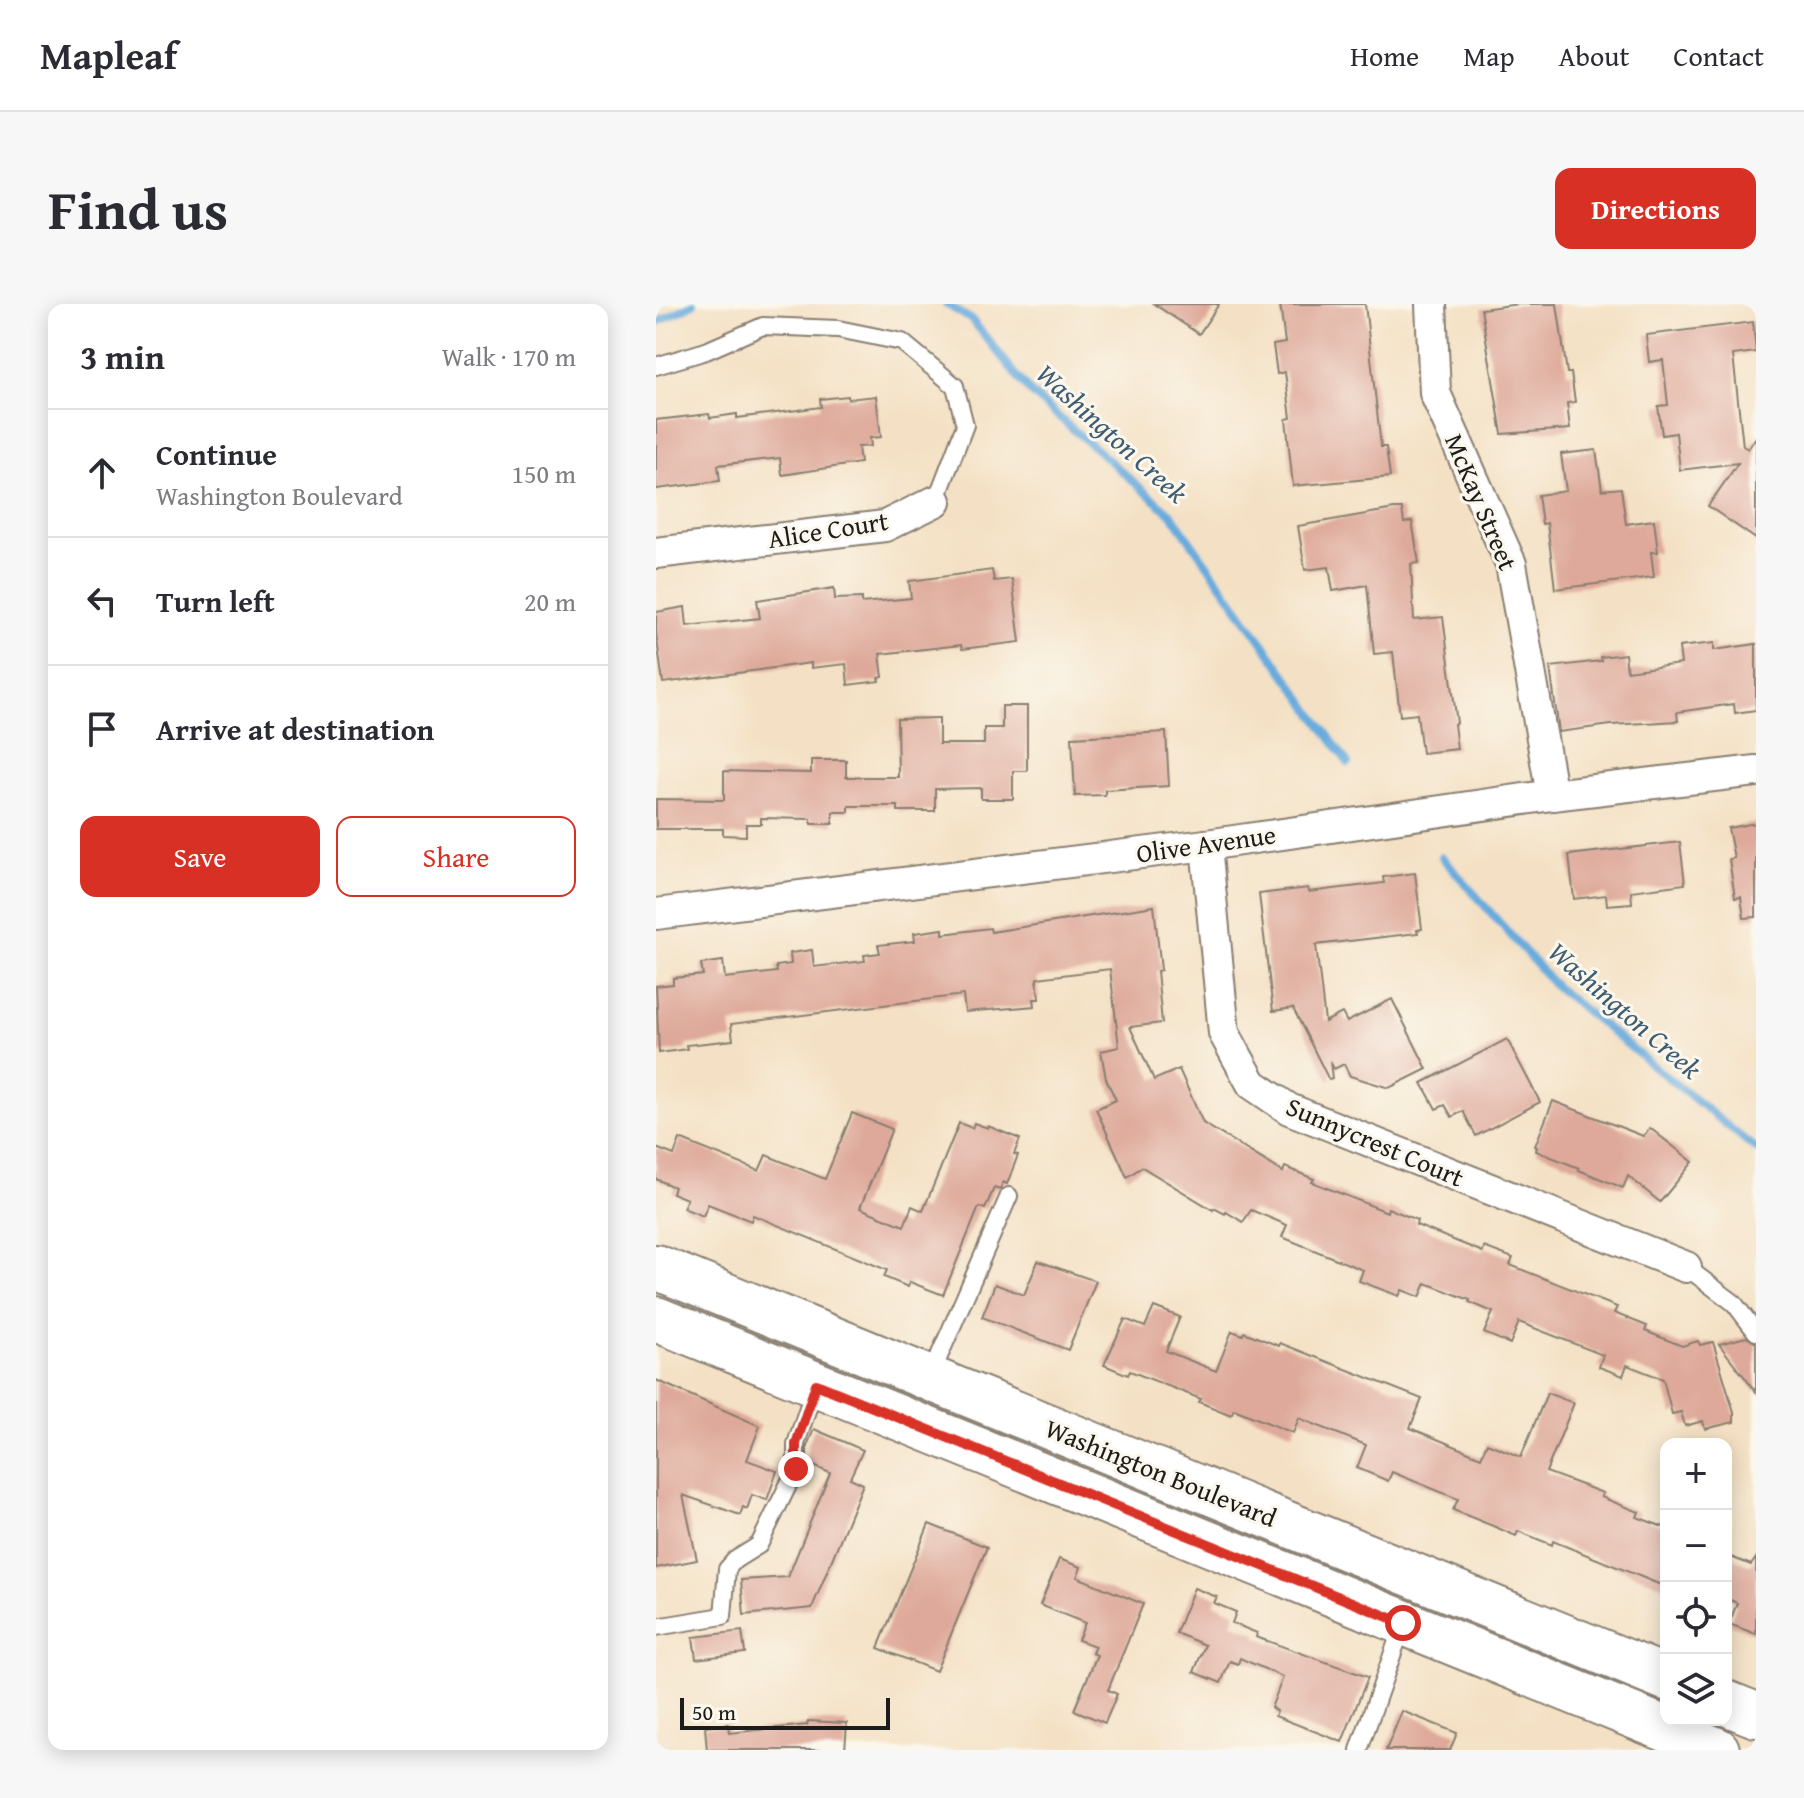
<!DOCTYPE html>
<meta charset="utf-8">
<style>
:root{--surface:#fff;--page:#f7f7f7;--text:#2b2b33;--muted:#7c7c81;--line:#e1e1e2;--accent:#d93025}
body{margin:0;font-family:"Gentium Book Plus",serif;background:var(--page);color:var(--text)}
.controls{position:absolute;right:24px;bottom:24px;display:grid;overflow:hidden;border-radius:16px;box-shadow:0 4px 20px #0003}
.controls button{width:72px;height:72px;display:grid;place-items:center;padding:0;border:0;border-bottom:2px solid var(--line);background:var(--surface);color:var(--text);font:40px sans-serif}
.scale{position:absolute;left:24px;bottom:20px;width:210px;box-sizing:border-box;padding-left:8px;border:4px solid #1c1c1c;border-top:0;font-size:22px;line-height:28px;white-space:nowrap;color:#1c1c1c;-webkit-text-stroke:6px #fbf7ec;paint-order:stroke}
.stop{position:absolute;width:24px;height:24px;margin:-18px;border:6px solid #d93025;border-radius:50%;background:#fff}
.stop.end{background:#d93025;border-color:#fff;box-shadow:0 2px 8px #0008}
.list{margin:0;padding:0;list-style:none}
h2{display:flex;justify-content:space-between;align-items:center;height:104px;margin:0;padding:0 32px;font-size:34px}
h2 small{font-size:26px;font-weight:400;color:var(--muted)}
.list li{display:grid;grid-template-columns:52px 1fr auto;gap:24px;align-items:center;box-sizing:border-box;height:128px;padding:0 32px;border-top:2px solid var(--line)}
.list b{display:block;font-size:30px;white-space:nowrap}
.list p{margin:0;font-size:26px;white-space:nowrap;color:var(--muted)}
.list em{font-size:26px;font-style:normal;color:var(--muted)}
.actions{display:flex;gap:16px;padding:24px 32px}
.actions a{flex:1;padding:18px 0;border:2px solid var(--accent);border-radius:16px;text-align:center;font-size:28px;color:var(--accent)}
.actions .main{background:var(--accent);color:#fff}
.icon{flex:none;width:44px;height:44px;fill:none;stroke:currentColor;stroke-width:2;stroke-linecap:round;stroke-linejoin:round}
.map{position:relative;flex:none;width:1100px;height:1446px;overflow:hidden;border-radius:16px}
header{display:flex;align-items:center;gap:48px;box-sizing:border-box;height:112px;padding:0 40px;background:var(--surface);border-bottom:2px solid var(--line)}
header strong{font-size:38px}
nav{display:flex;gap:44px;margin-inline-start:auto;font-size:28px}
.intro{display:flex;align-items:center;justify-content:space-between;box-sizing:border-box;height:192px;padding:0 48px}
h1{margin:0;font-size:56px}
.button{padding:20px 36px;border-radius:16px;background:var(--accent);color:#fff;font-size:28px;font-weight:700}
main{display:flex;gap:48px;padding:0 48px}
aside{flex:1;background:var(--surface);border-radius:16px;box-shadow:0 4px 20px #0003}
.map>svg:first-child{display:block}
</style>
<header>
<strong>Mapleaf</strong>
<nav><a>Home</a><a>Map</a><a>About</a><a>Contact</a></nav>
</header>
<div class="intro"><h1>Find us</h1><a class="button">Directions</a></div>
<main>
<aside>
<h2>3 min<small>Walk · 170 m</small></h2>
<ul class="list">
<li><svg class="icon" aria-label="ahead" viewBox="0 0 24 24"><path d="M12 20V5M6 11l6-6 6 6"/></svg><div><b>Continue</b><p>Washington Boulevard</p></div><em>150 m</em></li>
<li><svg class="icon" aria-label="left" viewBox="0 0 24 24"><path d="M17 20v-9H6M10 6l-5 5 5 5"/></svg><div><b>Turn left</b></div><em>20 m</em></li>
<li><svg class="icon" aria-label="arrive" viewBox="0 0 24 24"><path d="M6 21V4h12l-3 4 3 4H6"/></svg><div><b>Arrive at destination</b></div></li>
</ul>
<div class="actions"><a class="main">Save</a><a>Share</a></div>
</aside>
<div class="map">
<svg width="1100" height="1446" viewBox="0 0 1100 1446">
<rect width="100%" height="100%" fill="#fbf7ec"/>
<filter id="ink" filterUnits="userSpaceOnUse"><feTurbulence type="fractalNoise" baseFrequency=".0125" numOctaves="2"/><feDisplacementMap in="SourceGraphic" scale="16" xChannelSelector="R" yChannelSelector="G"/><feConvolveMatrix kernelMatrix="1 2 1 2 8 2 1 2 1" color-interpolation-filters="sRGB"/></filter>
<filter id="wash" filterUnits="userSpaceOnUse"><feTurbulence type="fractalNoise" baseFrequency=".006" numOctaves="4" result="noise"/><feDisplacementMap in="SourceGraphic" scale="32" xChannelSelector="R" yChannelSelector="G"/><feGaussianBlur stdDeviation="1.8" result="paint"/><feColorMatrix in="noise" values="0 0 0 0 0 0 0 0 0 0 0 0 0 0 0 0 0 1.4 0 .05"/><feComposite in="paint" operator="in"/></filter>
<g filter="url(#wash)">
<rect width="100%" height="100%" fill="#f4e1c5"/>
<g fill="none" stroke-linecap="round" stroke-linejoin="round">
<g stroke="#68abdd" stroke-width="8">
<polyline points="290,0 316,16 374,88 516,211 692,459"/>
<polyline points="0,19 37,0"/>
<polyline points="786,553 900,683 1100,845"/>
</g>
</g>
<g id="blocks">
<g fill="#dea99a">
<polygon points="498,0 563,0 543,30"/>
<polygon points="624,0 709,0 725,143 730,143 734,173 637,182 630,115 635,114 629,68 621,70 617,41 629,39"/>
<polygon points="863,0 901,0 911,69 915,69 919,98 911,99 914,125 846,130 825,5"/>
<polygon points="1097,18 1100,48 1077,51 1087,142 1092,145 1100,133 1100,235 1052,202 1082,159 1024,166 1020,129 1006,131 1002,102 1012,101 1007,56 993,58 990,31"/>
<polygon points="192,92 192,95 220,92 225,133 214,134 215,142 202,143 204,159 126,171 124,154 62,161 64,177 0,185 0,116 53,110 54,114 81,110 81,114 165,103 164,95"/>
<polygon points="940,146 946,186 965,184 970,220 998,216 1002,248 995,248 998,273 899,285 891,219 886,220 882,191 910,187 905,150"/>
<polygon points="738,205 746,205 748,219 756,217 763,259 755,260 758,316 787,313 801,419 798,420 801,445 766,449 761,410 744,412 737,348 718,350 711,281 677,287 673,263 649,266 642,222"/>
<polygon points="336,266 338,277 356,275 364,338 306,345 305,341 224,350 227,373 223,374 224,377 192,381 190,360 155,364 155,359 7,379 0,329 0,308 29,303 31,322 104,314 101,296 178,284 179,295 206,294 206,299 255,294 253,277"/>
<polygon points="1058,339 1058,346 1100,340 1100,406 1079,409 1078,400 1021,408 1022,417 955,421 903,428 894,363 945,357 944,353 969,350 971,367 1025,360 1023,343"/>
<polygon points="346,402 371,402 371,467 357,467 357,495 325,495 325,484 279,485 279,507 242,507 242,502 193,502 193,508 177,508 177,520 155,520 155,515 105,514 105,520 90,520 90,532 67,531 67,525 0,525 0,495 68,496 68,467 155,469 155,456 190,456 190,473 242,473 241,415 283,414 283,440 328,440 328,424 346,424"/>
<polygon points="510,428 513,482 449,486 449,491 419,492 416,433"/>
<polygon points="1100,519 1100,613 1088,614 1085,593 1079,594 1073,555 1078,554 1072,524"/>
<polygon points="1024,538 1029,580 975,587 976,599 951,601 950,591 918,595 913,551"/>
<polygon points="759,569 766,625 761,626 762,629 660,641 669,718 686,709 691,718 736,695 771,765 733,784 694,772 688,760 678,765 674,757 676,775 673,776 637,704 617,707 603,590 652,584 653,588 728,579 727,573"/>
<polygon points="498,602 505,666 501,667 506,719 474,723 498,776 523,765 547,819 627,868 629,863 658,875 656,878 731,908 732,904 761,916 760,921 827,948 828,943 857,954 854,961 961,1003 958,1009 991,1022 989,1027 1026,1042 1042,1037 1044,1041 1057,1038 1078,1108 1078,1118 1049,1125 1047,1117 1029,1122 1025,1108 1016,1110 1007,1075 971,1061 967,1072 943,1063 947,1051 863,1018 854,1040 828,1029 837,1008 813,998 814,996 770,979 764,993 746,986 743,992 703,977 707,966 626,933 631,921 595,906 587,918 570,908 569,910 558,904 557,906 486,863 471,873 440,805 460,796 450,775 445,747 463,743 454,665 381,674 383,695 378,695 379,702 309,708 307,691 75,720 77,736 30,741 31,745 3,749 0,682 17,680 17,674 47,671 45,660 67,657 69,674 121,668 120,662 135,660 134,649 156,646 158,663 209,657 208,651 224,649 222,641 259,637 258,629 287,625 287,630 334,624 335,628"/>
<polygon points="851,735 884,798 820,832 807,807 796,813 789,801 780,805 766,779"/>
<polygon points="897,797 987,832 994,824 1037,858 1004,898 972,872 967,884 923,866 923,864 880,847 881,843 879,842"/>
<polygon points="196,809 236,825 204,904 248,922 256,902 267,907 303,819 316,824 318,819 332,824 332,822 364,835 358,850 362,851 351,880 347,878 344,886 338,884 329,905 323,903 287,991 254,978 252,983 228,973 231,966 97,911 95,917 52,900 47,912 27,904 31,895 16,889 18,883 0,875 0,844 18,851 24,835 103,867 110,851 169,875"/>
<polygon points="382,957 440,977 412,1046 326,1013 339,980 368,991"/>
<polygon points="498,1003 524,1013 510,1047 560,1067 576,1027 587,1031 588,1028 623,1042 624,1039 766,1095 754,1124 825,1153 831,1139 865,1153 891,1089 918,1099 890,1168 947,1189 945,1193 983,1208 981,1213 1010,1224 1010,1283 897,1237 896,1241 862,1227 860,1232 837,1222 797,1206 802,1195 736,1168 732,1177 701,1164 710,1141 643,1114 637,1129 578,1105 575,1111 543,1098 545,1095 474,1067 472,1071 448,1061 469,1015 489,1023"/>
<polygon points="1090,1033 1100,1039 1100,1088 1063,1040"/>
<polygon points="0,1076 104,1122 91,1156 121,1167 111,1196 96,1191 91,1205 87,1203 84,1211 27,1191 41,1256 0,1264"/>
<polygon points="158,1125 207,1146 194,1174 207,1180 156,1304 88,1311 85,1276 132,1273 174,1169 151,1159 151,1142"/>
<polygon points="273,1220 331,1243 280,1367 222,1344"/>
<polygon points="1070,1251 1095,1261 1100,1254 1100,1330 1073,1320 1081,1299 1070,1294"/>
<polygon points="403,1255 425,1263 421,1273 487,1300 452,1386 461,1390 449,1419 418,1406 441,1351 436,1349 439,1342 422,1336 429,1319 384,1301"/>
<polygon points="538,1284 561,1293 558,1299 580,1308 576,1319 601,1329 600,1333 712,1373 686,1438 619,1412 621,1407 615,1404 627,1373 584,1354 582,1360 574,1357 565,1379 538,1368 549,1341 520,1329"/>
<polygon points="86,1327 89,1349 40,1355 37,1333"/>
<polygon points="746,1407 801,1429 794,1446 730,1446"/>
<polygon points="152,1417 191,1419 189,1446 51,1446 49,1423 72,1420 73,1429 151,1421"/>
</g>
</g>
</g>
<g filter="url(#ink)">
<use href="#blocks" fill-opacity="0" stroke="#887e70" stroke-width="2"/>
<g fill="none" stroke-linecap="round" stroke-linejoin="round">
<g stroke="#887e70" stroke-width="20">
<g id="service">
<polyline points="0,62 50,47 107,22 182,25 246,38 299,82 309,121 280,197"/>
<polyline points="1030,963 1078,999 1100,1028"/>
<polyline points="274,1073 353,892"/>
<polyline points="0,1323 67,1312 71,1265 79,1256 103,1241 140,1165 140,1140 159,1082"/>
<polyline points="703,1446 747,1320"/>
</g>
</g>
<g stroke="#887e70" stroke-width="34">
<g id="minor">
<polyline points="775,0 779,89 855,260 896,491"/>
<polyline points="0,249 229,222 280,197"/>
<polyline points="550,541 568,729 596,780 633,805 1030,963"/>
<polyline points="0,610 550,541 896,491 1100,467"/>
</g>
</g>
<g stroke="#887e70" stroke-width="48">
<g id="secondary">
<polyline points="0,963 1010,1374"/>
<polyline points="0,1015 1061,1446"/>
<polyline points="1070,1399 1100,1411"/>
</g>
</g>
<use href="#service" stroke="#fff" stroke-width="16"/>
<use href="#minor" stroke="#fff" stroke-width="30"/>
<use href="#secondary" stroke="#fff" stroke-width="44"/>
</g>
</g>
<g fill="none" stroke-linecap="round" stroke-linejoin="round" filter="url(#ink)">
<polyline stroke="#d93025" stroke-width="10" points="140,1165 140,1140 160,1080 747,1319"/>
</g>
<g text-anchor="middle" stroke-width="6" stroke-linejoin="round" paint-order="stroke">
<g font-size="26" fill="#1c1c1c" stroke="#fbf7ec">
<text transform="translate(825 198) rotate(67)" y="9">McKay Street</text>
<text transform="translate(172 226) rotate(-9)" y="9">Alice Court</text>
<text transform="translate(550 540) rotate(-8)" y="9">Olive Avenue</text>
<text transform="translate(719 838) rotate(23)" y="9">Sunnycrest Court</text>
<text transform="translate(505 1169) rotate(22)" y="9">Washington Boulevard</text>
</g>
<g font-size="28" font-style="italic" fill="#3e5c73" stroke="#fbf7ec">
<text transform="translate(456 129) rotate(42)" y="10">Washington Creek</text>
<text transform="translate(969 706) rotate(41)" y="10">Washington Creek</text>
</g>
</g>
</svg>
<div class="controls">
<button>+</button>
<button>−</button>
<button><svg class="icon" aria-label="locate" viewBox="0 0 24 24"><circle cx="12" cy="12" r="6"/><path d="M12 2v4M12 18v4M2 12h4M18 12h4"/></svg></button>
<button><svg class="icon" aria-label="layers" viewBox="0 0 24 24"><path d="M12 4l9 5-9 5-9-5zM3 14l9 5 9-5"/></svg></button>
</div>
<div class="scale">50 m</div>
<div class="stop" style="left:747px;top:1319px"></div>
<div class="stop end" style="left:140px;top:1165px"></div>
</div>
</main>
